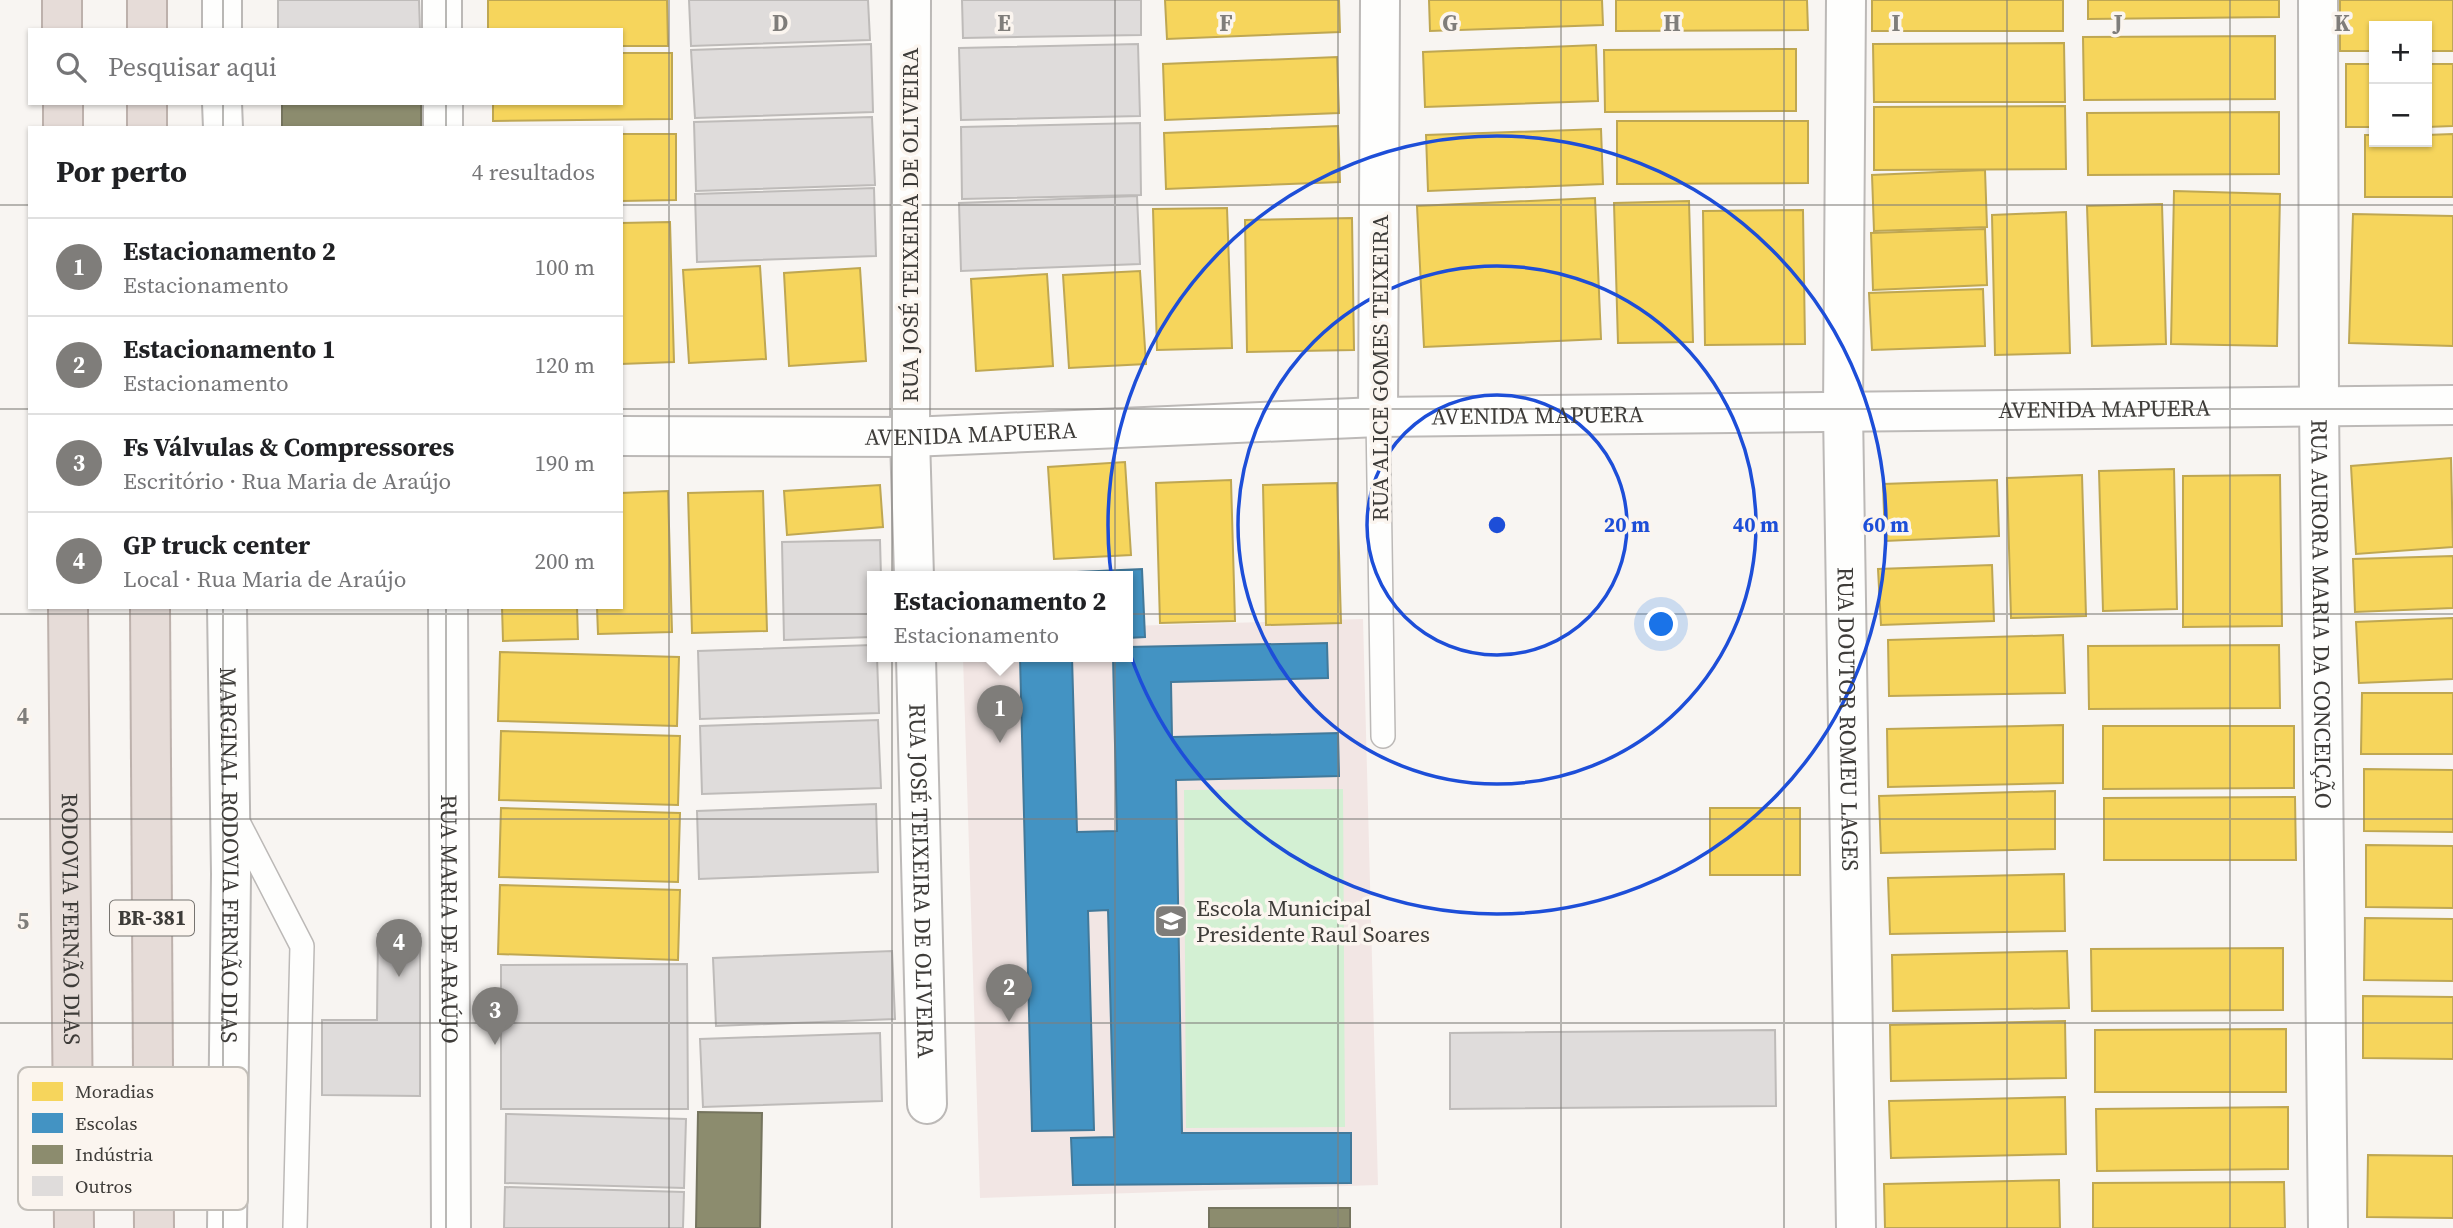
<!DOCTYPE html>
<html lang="pt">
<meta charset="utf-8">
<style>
:root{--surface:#fff;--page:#f6f6f6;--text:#202124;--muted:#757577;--line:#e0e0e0;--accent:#7f7d7a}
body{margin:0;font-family:"Source Serif 4",serif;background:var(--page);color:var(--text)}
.controls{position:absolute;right:21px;top:21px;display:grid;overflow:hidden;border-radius:0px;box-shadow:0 2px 5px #0004}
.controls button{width:63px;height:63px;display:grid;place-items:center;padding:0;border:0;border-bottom:2px solid var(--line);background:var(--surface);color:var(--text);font:35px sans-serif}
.you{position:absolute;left:1662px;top:625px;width:24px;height:24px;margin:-18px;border:5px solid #fff;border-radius:50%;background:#1a73e8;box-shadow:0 0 0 10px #1a73e833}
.badge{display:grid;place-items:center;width:46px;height:46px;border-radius:50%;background:var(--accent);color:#fff;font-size:23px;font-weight:700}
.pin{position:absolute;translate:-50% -58px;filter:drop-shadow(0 2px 4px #0008)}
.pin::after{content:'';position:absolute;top:37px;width:24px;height:21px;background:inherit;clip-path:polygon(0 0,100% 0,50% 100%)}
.popup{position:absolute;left:867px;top:571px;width:266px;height:91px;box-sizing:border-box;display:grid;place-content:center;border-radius:0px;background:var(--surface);filter:drop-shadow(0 2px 5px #0005);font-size:23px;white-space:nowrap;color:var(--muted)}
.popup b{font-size:26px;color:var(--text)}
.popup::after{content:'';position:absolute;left:50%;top:100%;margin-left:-14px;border:14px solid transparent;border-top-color:var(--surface)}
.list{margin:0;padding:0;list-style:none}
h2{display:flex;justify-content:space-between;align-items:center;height:91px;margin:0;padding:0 28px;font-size:30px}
h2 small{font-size:23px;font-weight:400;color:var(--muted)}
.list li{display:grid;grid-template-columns:46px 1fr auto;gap:21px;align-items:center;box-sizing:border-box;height:98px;padding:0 28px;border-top:2px solid var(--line)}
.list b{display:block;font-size:26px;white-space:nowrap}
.list p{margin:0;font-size:23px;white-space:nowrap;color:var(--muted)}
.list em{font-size:23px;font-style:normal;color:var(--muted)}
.icon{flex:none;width:38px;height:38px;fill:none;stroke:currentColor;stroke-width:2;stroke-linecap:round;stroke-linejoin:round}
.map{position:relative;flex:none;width:2453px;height:1228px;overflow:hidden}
.search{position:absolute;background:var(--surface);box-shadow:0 2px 5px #0004;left:28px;top:28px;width:595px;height:77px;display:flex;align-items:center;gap:18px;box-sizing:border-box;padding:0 24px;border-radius:0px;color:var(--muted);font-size:26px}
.panel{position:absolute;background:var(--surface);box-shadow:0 2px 5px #0004;left:28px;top:126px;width:595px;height:483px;border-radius:0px}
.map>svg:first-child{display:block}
</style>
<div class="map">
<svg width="2453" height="1228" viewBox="0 0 2453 1228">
<rect width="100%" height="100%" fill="#f8f5f2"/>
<polygon fill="#f2e6e4" points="1363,619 1378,1185 980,1198 963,657 1128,657 1128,626"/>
<polygon fill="#d3f0d3" points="1343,789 1345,1127 1186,1128 1184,790"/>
<g fill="#f6d55c" stroke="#bfa752" stroke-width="2">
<polygon points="488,0 667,0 668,46 621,46 621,30 488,30"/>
<polygon points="1165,0 1339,0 1340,32 1167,39"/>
<polygon points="1429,0 1602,0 1603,25 1430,31"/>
<polygon points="1616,0 1807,0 1808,30 1616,31"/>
<rect x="1872" y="0" width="191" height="31"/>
<polygon points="2088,0 2279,0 2279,17 2088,19"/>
<polygon points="2340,0 2453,0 2453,51 2427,51 2427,26 2374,26 2374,51 2340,51"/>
<polygon points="2275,36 2275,99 2084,100 2083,37"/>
<polygon points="2064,43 2065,102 1874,102 1873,44"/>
<polygon points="1596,45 1598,101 1425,107 1423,52"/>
<polygon points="1796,49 1796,111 1605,112 1604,50"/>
<polygon points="621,53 672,53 672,119 493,121 493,103 621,103"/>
<polygon points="1337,57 1339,113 1165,120 1163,64"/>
<rect x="2346" y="64" width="28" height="63"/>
<polygon points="2427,64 2453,64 2453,126 2427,127"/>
<polygon points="2065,106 2066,169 1874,170 1874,107"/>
<polygon points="2279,112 2279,174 2088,175 2087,113"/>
<polygon points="1617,121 1808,121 1808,183 1617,184"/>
<polygon points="1338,126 1340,182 1166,189 1164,133"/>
<polygon points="1601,129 1603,184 1428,191 1426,135"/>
<polygon points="621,134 676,134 676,200 621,201"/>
<polygon points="2453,134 2453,197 2365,197 2365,135 2374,135 2374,142 2427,142 2427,135"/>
<polygon points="1985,170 1987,227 1874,231 1872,175"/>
<polygon points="2174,191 2280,194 2277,346 2171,344"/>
<polygon points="1595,198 1601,339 1424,347 1417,206"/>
<polygon points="1689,201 1693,342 1618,343 1614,203"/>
<polygon points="2162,204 2166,344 2092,346 2087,206"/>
<polygon points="1227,208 1232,348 1157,350 1153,209"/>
<polygon points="1803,210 1805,344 1705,345 1703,211"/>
<polygon points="2066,212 2070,353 1995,355 1992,215"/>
<polygon points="2353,214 2453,216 2453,346 2349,343"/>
<polygon points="1352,218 1354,350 1247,352 1245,220"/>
<polygon points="670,222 674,362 621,364 621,223"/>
<polygon points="1985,229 1987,285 1873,290 1871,233"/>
<polygon points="760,266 766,359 689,363 683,270"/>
<polygon points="860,268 866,361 789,366 784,273"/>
<polygon points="1140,271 1146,364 1069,368 1063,275"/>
<polygon points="1047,274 1053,366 976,371 971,279"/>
<polygon points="1983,289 1985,346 1872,350 1869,293"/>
<polygon points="2451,458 2453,547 2356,554 2351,466"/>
<polygon points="1125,462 1131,555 1054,559 1048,467"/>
<polygon points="2174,469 2177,609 2103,611 2099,471"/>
<polygon points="2082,475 2086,616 2011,618 2007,478"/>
<polygon points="2280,475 2282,626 2183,627 2183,476"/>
<polygon points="1231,480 1235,621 1160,623 1156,483"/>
<polygon points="1997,480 1999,536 1885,541 1883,484"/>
<polygon points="1337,483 1341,623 1266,625 1263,485"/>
<polygon points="880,485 883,527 787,535 784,491"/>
<polygon points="668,491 672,632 598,634 597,607 621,607 621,493"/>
<polygon points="763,491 767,631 692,633 688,493"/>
<polygon points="2453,556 2453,608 2355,612 2353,559"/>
<polygon points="1992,565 1994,621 1881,625 1878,569"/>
<polygon points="502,607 577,607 578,639 503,641"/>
<polygon points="2453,618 2453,679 2359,683 2356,622"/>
<polygon points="2063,635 2065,693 1889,696 1888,640"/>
<polygon points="2279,645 2280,708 2089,709 2088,646"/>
<polygon points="500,652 679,657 677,726 498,721"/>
<polygon points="2362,693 2453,693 2453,754 2361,754"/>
<polygon points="2063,725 2063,783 1888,787 1887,729"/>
<polygon points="2103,726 2294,726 2294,788 2103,789"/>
<polygon points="501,731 680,736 678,805 499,800"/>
<polygon points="2364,769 2453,770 2453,832 2364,831"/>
<polygon points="2055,791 2055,849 1881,853 1879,796"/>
<polygon points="2295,797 2296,860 2104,860 2104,798"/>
<polygon points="501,808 680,813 678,882 499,877"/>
<rect x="1710" y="808" width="90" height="67"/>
<polygon points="2366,845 2453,846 2453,908 2366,907"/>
<polygon points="2064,874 2065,931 1890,934 1888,878"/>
<polygon points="500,885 680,890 678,960 498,954"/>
<polygon points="2365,918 2453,919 2453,981 2364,980"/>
<polygon points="2283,948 2283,1010 2092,1011 2091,949"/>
<polygon points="2067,951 2069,1008 1893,1011 1892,955"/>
<polygon points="2363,996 2453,997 2453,1059 2363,1058"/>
<polygon points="2065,1021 2066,1078 1891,1081 1890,1025"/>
<polygon points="2286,1029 2286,1092 2095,1092 2095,1030"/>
<polygon points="2065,1097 2066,1154 1891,1158 1889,1101"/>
<polygon points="2288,1107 2288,1169 2097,1171 2096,1109"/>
<polygon points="2368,1155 2453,1156 2453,1218 2367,1217"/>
<polygon points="2059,1180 2060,1228 1885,1228 1884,1184"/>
<polygon points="2284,1182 2285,1228 2093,1228 2093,1183"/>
</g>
<g fill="#4393c3" stroke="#42799a" stroke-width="2">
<polygon points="1142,569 1145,637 1128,638 1128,577 964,577"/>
<polygon points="1327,643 1328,678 1171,682 1172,737 1338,733 1339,776 1176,780 1182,1133 1351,1133 1351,1183 1073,1185 1071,1138 1114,1137 1108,910 1088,911 1094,1130 1032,1131 1020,657 1072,657 1077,832 1117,831 1113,657 1128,657 1128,647"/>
</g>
<g fill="#8c8c6e" stroke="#75745e" stroke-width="2">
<rect x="282" y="103" width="139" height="25"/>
<polygon points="698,1112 762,1113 760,1228 696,1228"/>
<rect x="1209" y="1208" width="141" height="20"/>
</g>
<g fill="#dfdcdb" stroke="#bebbb9" stroke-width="2">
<polygon points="278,0 419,0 420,30 278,30"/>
<polygon points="689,0 868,0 870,40 691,46"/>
<polygon points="962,0 1141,0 1141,35 963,38"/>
<polygon points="871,44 873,112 695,118 691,50"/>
<polygon points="1138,44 1140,116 961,120 959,48"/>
<polygon points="872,117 875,185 696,191 694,122"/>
<polygon points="1140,123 1141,195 962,199 961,127"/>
<polygon points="874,188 876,256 697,262 695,194"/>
<polygon points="1137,196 1140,264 961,271 959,203"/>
<polygon points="880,540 881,577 872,577 872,637 784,640 782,542"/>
<polygon points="872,645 872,657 877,657 879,713 700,719 698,651"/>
<polygon points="878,720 881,788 702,794 700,726"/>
<polygon points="876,804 878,872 699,879 697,811"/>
<polygon points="378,934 420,934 420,1096 322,1095 322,1020 377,1020"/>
<polygon points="892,951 895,1019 716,1026 713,958"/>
<polygon points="687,964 688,1109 501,1109 501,965"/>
<polygon points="1775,1030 1776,1106 1450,1109 1450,1033"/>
<polygon points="880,1033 882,1101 703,1107 700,1039"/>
<polygon points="506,1114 686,1119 684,1188 505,1183"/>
<polygon points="505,1187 684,1192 683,1228 504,1228"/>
</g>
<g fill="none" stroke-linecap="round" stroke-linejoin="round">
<g stroke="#bcb9b7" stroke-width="26">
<g id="service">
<polyline points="1378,417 1383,736"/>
<polyline points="237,820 302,946 295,1228"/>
</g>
</g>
<g stroke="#bcb9b7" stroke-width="42">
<g id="minor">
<polyline points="911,0 910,437 914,577"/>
<path id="s1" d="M1846,0L1843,412L1856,1228"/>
<path id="s2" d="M2318,0L2319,408L2328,1228"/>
<polyline points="1378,417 1380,0"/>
<path id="s3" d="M621,436L910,437L1378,417L2453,405"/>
<path id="s4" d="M916,657L927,1104"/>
</g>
</g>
<g stroke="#bcb9b7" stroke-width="42">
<g id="tertiary">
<polyline points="442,0 442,30"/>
<polyline points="443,103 443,128"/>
<path id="s5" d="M448,607L451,1228"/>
</g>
</g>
<g stroke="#bcb9b7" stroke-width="42">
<g id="secondary">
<polyline points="222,0 222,30"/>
<polyline points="222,103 223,128"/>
<path id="s6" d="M227,607L231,874L227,1228"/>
</g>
</g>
<g stroke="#bdb1ac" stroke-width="42">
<g id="motorway">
<polyline points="62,0 62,30"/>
<polyline points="147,30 147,0"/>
<polyline points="63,103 63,128"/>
<polyline points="147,103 147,128"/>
<path id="s7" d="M68,607L74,1228"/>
<polyline points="150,607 154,1228"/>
</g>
</g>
<use href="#service" stroke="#fefefd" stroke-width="23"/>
<use href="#minor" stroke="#fefefd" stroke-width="38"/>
<use href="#tertiary" stroke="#fefefd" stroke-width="38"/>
<use href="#secondary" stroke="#fefefd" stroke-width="38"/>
<use href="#motorway" stroke="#e6dcd8" stroke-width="38"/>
</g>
<path fill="none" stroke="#7f7d7a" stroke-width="2" stroke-opacity="0.55" d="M223,0V30M446,0V30M669,0V1228M892,0V1228M1115,0V1228M1338,0V1228M1561,0V1228M1784,0V1228M2007,0V1228M2230,0V1228M223,103V128M446,103V128M0,205H30M621,205H2453M0,409H30M621,409H2453M223,607V1228M446,607V1228M0,614H2453M0,819H2453M0,1023H2453"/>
<g fill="none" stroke="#1d4ed8" stroke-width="3.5">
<circle cx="1497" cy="525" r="130"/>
<circle cx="1497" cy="525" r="259"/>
<circle cx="1497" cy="525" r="389"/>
</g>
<defs>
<g id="school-square" transform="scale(1.75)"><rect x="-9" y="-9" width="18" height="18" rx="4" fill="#7f7d7a" stroke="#fbf5ef"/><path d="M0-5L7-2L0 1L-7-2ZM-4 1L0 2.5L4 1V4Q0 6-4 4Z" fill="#fff"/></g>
</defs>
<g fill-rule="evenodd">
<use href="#school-square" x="1171" y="921"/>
</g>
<g text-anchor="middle" stroke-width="7" stroke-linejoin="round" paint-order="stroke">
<rect fill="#fbf5ef" stroke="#777470" stroke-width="2" x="110" y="900.5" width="84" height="35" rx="5"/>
<g font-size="21" font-weight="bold" fill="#3e3c39">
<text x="152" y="925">BR-381</text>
</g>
<g font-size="23" fill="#3e3c39" stroke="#fbf5ef">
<text transform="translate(910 225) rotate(-90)" y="8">RUA JOSÉ TEIXEIRA DE OLIVEIRA</text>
<text transform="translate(1380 368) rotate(-90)" y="8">RUA ALICE GOMES TEIXEIRA</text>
<text dy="8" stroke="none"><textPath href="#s3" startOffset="1484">AVENIDA MAPUERA</textPath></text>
<text dy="8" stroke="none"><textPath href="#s3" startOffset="917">AVENIDA MAPUERA</textPath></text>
<text dy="8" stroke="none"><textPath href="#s3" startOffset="350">AVENIDA MAPUERA</textPath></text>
<text dy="8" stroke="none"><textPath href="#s2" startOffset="614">RUA AURORA MARIA DA CONCEIÇÃO</textPath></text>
<text dy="8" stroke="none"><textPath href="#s1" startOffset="719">RUA DOUTOR ROMEU LAGES</textPath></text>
<text dy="8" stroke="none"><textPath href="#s6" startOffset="248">MARGINAL RODOVIA FERNÃO DIAS</textPath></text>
<text dy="8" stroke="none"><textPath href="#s4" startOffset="224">RUA JOSÉ TEIXEIRA DE OLIVEIRA</textPath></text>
<text dy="8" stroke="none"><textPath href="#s7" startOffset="312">RODOVIA FERNÃO DIAS</textPath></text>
<text dy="8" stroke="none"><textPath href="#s5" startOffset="312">RUA MARIA DE ARAÚJO</textPath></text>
</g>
<g font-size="23" fill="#3e3c39" stroke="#fbf5ef" text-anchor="start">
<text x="1196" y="916">Escola Municipal<tspan x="1196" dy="26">Presidente Raul Soares</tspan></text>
</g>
</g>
<rect x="18" y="1067" width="230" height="143" rx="10" fill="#fbf5ef" stroke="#c2beb8" stroke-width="2"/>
<rect x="32" y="1082" width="31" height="19" fill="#f6d55c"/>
<rect x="32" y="1113" width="31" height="20" fill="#4393c3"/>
<rect x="32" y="1145" width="31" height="19" fill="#8c8c6e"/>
<rect x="32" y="1176" width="31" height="20" fill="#dfdcdb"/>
<g font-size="19" fill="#3e3c39">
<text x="75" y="1098">Moradias</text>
<text x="75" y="1130">Escolas</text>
<text x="75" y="1161">Indústria</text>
<text x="75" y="1193">Outros</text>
</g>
<g font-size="23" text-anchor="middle" font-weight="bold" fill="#7f7d7a" stroke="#fbf5ef" stroke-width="7" stroke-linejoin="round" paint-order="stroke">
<text x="780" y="31">D</text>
<text x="1004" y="31">E</text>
<text x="1226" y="31">F</text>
<text x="1450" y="31">G</text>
<text x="1672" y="31">H</text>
<text x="1896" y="31">I</text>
<text x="2118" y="31">J</text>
<text x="2342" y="31">K</text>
<text x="23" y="724">4</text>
<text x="23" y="929">5</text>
</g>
<circle cx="1497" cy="525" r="10" fill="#1d4ed8" stroke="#fbf5ef" stroke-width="3.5"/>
<g font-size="21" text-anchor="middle" font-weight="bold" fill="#1d4ed8" stroke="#fbf5ef" stroke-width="7" stroke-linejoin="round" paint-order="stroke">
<text x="1627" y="532">20 m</text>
<text x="1756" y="532">40 m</text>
<text x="1886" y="532">60 m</text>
</g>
</svg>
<div class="controls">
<button>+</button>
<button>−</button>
</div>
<div class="you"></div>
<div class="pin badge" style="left:1000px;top:743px">1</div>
<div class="popup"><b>Estacionamento 2</b>Estacionamento</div>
<div class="pin badge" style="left:1009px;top:1022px">2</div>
<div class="pin badge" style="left:495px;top:1045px">3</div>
<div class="pin badge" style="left:399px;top:977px">4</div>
<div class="search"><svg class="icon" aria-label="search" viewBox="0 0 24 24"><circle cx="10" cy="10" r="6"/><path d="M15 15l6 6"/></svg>Pesquisar aqui</div>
<section class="panel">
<h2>Por perto<small>4 resultados</small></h2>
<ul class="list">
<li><span class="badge">1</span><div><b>Estacionamento 2</b><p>Estacionamento</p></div><em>100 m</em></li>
<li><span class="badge">2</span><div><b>Estacionamento 1</b><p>Estacionamento</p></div><em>120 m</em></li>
<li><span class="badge">3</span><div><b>Fs Válvulas &amp; Compressores</b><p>Escritório · Rua Maria de Araújo</p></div><em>190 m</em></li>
<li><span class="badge">4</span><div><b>GP truck center</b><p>Local · Rua Maria de Araújo</p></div><em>200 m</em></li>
</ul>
</section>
</div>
